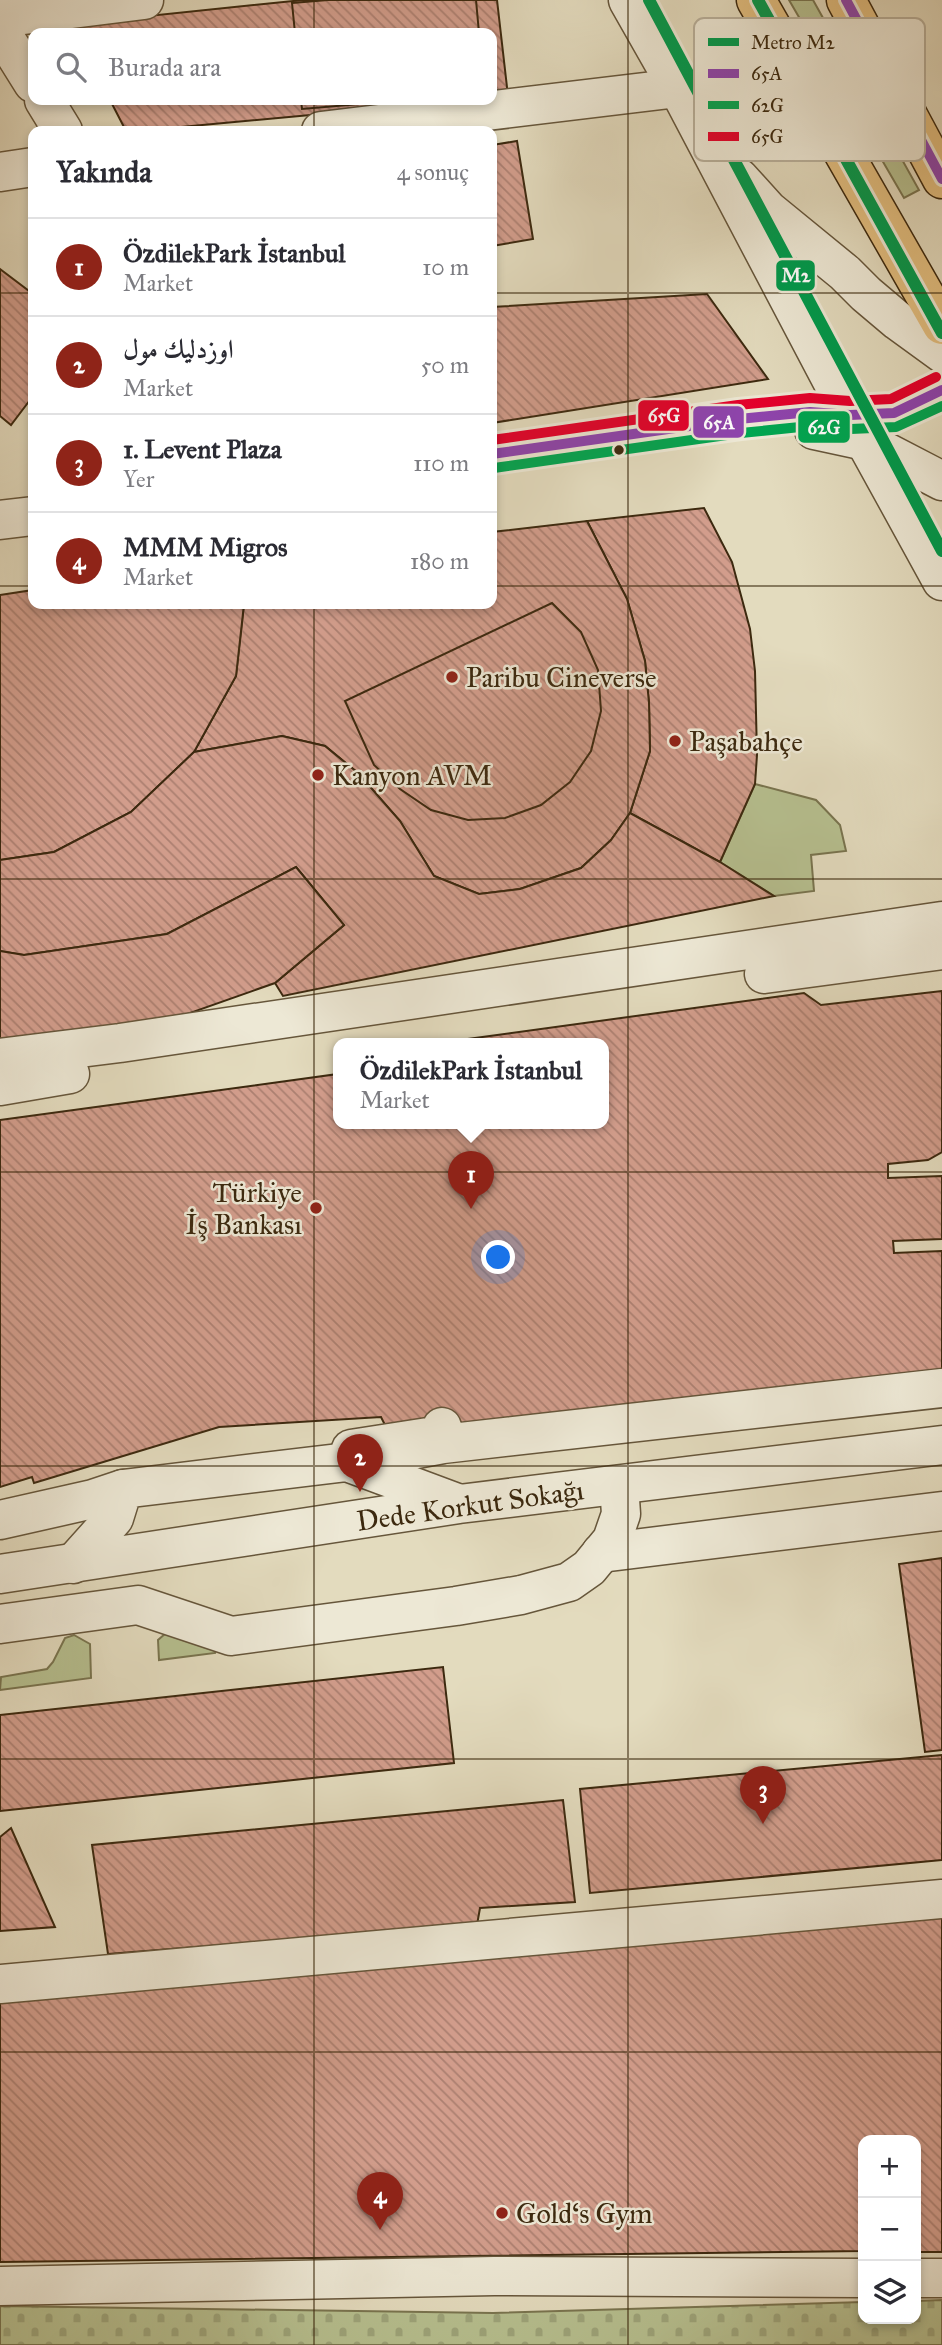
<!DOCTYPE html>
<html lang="tr">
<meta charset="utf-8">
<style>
:root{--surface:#fff;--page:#f7f7f7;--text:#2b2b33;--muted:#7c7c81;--line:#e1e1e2;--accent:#8f2418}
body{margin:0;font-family:"IM FELL Great Primer",Amiri,serif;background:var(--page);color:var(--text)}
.controls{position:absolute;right:21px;bottom:21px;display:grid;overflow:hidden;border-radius:14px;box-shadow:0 4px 10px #0003}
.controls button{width:63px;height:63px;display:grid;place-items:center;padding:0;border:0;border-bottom:2px solid var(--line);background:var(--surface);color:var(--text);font:35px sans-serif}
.you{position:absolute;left:499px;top:1258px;width:24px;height:24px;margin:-18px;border:5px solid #fff;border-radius:50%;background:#1a73e8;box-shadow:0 0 0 10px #1a73e833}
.badge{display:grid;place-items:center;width:46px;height:46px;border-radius:50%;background:var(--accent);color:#fff;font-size:23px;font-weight:700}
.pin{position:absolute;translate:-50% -58px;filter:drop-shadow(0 2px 4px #0008)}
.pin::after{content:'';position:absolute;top:37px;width:24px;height:21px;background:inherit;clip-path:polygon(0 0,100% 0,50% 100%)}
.popup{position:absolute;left:333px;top:1038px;width:276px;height:91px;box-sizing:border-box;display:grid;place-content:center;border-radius:14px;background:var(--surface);filter:drop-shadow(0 2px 5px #0005);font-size:23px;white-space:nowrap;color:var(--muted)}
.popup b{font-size:26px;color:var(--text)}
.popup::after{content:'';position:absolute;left:50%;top:100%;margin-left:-14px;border:14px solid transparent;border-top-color:var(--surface)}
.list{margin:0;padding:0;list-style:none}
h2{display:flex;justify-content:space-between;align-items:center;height:91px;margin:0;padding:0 28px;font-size:30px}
h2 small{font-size:23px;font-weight:400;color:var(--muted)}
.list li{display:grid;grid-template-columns:46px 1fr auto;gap:21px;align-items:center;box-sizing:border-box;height:98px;padding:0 28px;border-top:2px solid var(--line)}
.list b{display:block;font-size:26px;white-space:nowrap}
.list p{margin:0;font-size:23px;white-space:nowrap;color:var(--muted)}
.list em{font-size:23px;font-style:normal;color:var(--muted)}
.icon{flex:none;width:38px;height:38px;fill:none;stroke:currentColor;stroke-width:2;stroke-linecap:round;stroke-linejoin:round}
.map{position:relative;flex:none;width:942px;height:2345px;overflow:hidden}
.search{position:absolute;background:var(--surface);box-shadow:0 4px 10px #0003;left:28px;top:28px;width:469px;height:77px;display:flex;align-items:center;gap:18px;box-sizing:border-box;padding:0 24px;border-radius:14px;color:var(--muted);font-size:26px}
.panel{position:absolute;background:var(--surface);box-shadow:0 4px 10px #0003;left:28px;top:126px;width:469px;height:483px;border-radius:14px}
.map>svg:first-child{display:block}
</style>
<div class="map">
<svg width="942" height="2345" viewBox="0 0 942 2345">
<defs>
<pattern id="cemetery-stones" width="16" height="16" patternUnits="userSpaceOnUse" patternTransform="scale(1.75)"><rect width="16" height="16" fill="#b6bf8f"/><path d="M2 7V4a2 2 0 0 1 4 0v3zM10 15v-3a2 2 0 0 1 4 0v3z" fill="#9da47a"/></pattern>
<pattern id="building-back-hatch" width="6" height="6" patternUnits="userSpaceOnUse" patternTransform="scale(1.75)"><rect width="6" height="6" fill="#d29d8c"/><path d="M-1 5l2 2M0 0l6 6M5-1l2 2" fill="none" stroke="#ac8071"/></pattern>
</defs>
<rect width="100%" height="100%" fill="#e3dbbe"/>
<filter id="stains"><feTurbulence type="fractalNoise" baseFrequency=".00286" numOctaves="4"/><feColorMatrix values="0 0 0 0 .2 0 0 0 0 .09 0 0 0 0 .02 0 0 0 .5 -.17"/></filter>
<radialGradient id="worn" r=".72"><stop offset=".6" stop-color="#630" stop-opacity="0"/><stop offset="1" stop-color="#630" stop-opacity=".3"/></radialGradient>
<g fill="#b6bf8f" stroke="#79744f" stroke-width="2">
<polygon points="789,0 813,0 919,190 904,198"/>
<polygon points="755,784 816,800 840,825 846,851 811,855 814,891 774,896 720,862"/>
<polygon points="166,1633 214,1644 215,1653 159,1660 158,1640"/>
<polygon points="74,1635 90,1644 91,1678 0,1690 1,1677 47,1669 53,1662 65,1638"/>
</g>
<polygon fill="url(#cemetery-stones)" stroke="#79744f" stroke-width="2" points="942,2300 942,2345 0,2345 0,2306 493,2313 863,2302 863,2319 916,2319 916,2301"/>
<g fill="url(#building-back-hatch)" stroke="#3c290f" stroke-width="2">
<polygon points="303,0 497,0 508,96 492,98 492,33 75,33 71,24"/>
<polygon points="328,0 476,0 479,33 295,33 292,3"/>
<polygon points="110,100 472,100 138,131 126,131"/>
<polygon points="301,100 407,100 302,109"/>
<polygon points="517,141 533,239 492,246 492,145"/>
<polygon points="0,269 33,294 33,396 11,425 0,416"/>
<polygon points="707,294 768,379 492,423 492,307"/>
<polygon points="704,508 732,562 750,629 755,671 757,755 755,784 720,862 630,813 650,751 649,703 645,661 627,599 587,521"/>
<polygon points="587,521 627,599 645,661 649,703 650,751 630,813 611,840 581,868 520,889 479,894 434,876 400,821 358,773 325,746 282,736 194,752 236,676 244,604 492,604 492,532"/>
<polygon points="33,590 33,604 244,604 236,676 194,752 131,812 54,852 0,860 0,595"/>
<polygon points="552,603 581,632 598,670 601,711 591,751 570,782 541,805 505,818 468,820 431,810 400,789 374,765 345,701"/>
<polygon points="282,736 325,746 358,773 400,821 434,876 479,894 520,889 581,868 611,840 630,813 720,862 774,896 283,996 275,983 344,925 296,867 167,934 24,955 0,951 0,860 54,852 131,812 194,752"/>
<polygon points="296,867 344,925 275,983 122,1037 0,1040 0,951 24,955 167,934"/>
<polygon points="942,991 942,1152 928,1160 888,1164 888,1178 942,1176 942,1239 893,1241 894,1253 942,1251 942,1379 896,1391 387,1429 381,1417 219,1427 34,1483 32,1477 0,1487 0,1120 338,1074 338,1123 604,1123 604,1043 438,1043 804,993 821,1005"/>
<polygon points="942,1558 942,1750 925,1752 899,1564"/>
<polygon points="443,1667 454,1763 0,1811 0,1715"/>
<polygon points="942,1755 942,1860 590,1893 580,1789"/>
<polygon points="563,1800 575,1902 480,1908 477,1925 108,1954 92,1845"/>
<polygon points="11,1828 55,1927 0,1931 0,1837"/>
<polygon points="942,1909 942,2252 916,2252 916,2140 863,2140 863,2251 0,2262 0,1995"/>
</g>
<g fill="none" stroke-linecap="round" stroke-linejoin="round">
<g stroke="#66563b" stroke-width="41">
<g id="minor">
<polyline points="628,0 678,88 850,415"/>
<polyline points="0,18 144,0"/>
<polyline points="0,30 33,83"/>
<polyline points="44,100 63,131"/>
<polyline points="321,131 678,88"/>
<polyline points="0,172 33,167"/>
<polyline points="739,178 768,210 845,273 866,294 898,321 942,353"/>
<polyline points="814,430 865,441 942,481"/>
<polyline points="865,441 942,581"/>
<polyline points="492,454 739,419 810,412 850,415 894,413 942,390"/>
<polyline points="0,520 33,516"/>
<polyline points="764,974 942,950"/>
<polyline points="0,1058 120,1043 942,921"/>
<polyline points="0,1086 70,1074"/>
<polyline points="442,1427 441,1435 351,1449 347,1462 443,1444 942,1388"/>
<polyline points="0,1520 93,1499 123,1489"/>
<polyline points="601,1553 942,1511"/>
<polyline points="73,1564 114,1518 123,1489 347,1462 457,1503"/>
<polyline points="0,1574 459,1504 942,1445"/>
<polyline points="0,1624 138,1605 231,1636 456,1606 521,1595 569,1582 589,1568 612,1540 621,1514 619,1485"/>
<polyline points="0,1984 942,1899"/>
<polyline points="916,2278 942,2278"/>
<polyline points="0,2286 494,2276 863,2278"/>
</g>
</g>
<g stroke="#3c290f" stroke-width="41">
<g id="major">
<polyline points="756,0 942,325"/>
<polyline points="846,0 942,179"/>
</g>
</g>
<use href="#minor" stroke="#ede8d5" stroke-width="38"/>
<use href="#major" stroke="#e2be7f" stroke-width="38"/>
<g stroke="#ede8d5" stroke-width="16">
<g id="bus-1">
<polyline points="846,0 942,179"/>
<polyline points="492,454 739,419 810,412 850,415 894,413 942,390"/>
</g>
</g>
<g stroke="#ede8d5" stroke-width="16">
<polyline id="bus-2" points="494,468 741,433 810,426 851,429 896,427 942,406"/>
</g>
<g stroke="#ede8d5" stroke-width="16">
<polyline id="bus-3" points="492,440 738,405 810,398 850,401 891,399 936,377"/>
</g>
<use href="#bus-1" stroke="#8e44ad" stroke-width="10"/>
<use href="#bus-2" stroke="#00a651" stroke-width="10"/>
<use href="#bus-3" stroke="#e4002b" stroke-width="10"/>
<g stroke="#ede8d5" stroke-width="18">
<g id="metro-1">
<polyline points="649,0 942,551"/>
<polyline points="758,0 942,333"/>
</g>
</g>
<use href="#metro-1" stroke="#009a4c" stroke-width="12"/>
</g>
<path fill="none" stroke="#3c290f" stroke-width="2" stroke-opacity="0.55" d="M314,0V33M628,0V2345M314,100V131M0,293H33M492,293H942M0,586H33M492,586H942M314,604V2345M0,879H942M0,1172H942M0,1466H942M0,1759H942M0,2052H942"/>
<circle fill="#3c290f" stroke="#ede8d5" stroke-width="2.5" cx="619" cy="450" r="6"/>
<g fill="#8f2418" stroke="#ede8d5" stroke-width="2.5">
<circle cx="452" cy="677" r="7"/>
<circle cx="675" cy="741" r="7"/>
<circle cx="318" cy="775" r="7"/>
<circle cx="316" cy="1208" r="7"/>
<circle cx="502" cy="2213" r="7"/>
</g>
<g text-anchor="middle" stroke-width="5" stroke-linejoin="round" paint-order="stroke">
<g font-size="28" fill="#3c290f" stroke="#ede8d5" text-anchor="start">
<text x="466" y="687">Paribu Cineverse</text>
<text x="689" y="751">Paşabahçe</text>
<text x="332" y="785">Kanyon AVM</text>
<text x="302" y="1202" text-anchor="end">Türkiye<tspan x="302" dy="32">İş Bankası</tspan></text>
<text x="516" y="2223">Gold‘s Gym</text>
</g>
<g font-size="28" fill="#3c290f" stroke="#ede8d5">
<text transform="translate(470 1505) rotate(-8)" y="10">Dede Korkut Sokağı</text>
</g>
</g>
<rect x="694" y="18" width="231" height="143" rx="10" fill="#ede8d5" stroke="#b8af9a" stroke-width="2"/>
<rect x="708" y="38" width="31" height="8" fill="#009a4c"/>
<rect x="708" y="69" width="31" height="9" fill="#8e44ad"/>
<rect x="708" y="101" width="31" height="8" fill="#00a651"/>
<rect x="708" y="132" width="31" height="9" fill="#e4002b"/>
<g font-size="19" fill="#3c290f">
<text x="751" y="49">Metro M2</text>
<text x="751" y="80">65A</text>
<text x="751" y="112">62G</text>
<text x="751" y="143">65G</text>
</g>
<g stroke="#ede8d5" stroke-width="2.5">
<rect x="775" y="259" width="41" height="33" rx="7" fill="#009a4c"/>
<rect x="637" y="399" width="53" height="33" rx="7" fill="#e4002b"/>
<rect x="692" y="405" width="53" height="34" rx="7" fill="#8e44ad"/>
<rect x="797" y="410" width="54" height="34" rx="7" fill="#00a651"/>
</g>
<g font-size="19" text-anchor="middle" font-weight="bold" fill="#fff">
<text x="796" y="282">M2</text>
<text x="664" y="422">65G</text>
<text x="719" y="429">65A</text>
<text x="824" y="434">62G</text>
</g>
<rect width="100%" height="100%" filter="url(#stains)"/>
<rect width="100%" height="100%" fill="url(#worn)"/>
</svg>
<div class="controls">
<button>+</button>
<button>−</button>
<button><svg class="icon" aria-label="layers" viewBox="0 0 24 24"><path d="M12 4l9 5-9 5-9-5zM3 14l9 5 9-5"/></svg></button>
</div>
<div class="you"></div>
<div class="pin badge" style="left:471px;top:1209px">1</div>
<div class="popup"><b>ÖzdilekPark İstanbul</b>Market</div>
<div class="pin badge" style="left:360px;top:1492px">2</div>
<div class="pin badge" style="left:763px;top:1824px">3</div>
<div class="pin badge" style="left:380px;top:2230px">4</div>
<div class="search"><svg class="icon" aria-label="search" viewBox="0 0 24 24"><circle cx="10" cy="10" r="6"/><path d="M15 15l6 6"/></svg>Burada ara</div>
<section class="panel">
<h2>Yakında<small>4 sonuç</small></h2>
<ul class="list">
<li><span class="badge">1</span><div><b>ÖzdilekPark İstanbul</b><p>Market</p></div><em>10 m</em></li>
<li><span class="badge">2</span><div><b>اوزدليك مول</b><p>Market</p></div><em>50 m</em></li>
<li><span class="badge">3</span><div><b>1. Levent Plaza</b><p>Yer</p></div><em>110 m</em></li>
<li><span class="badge">4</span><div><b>MMM Migros</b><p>Market</p></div><em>180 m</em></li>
</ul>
</section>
</div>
